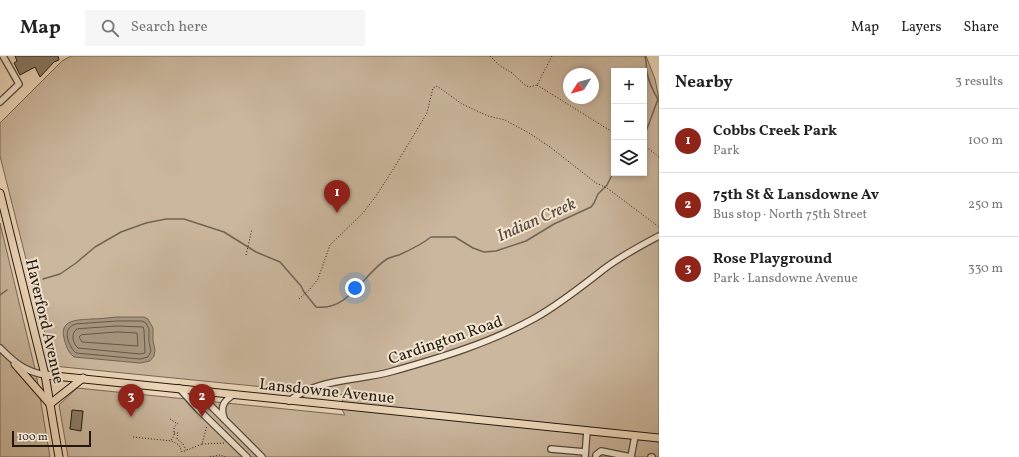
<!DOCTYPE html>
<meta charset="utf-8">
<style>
:root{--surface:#fff;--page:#f6f6f6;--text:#222;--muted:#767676;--line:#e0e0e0;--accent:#8f2418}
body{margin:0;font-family:Vollkorn,serif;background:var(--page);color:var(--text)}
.controls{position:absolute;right:12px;top:12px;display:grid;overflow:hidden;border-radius:0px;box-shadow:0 2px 6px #0003}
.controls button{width:36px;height:36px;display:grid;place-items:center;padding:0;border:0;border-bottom:1px solid var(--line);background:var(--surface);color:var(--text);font:20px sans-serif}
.compass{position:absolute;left:563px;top:12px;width:36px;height:36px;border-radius:50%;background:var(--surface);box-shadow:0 2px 6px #0003;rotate:233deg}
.scale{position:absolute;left:12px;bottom:10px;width:79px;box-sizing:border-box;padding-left:4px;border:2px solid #20180f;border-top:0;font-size:11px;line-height:14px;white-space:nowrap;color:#20180f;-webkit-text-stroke:3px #f4e6d3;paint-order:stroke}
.you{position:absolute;left:355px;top:232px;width:14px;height:14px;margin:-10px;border:3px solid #fff;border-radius:50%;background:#1a73e8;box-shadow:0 0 0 6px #1a73e833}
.badge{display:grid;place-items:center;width:26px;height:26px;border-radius:50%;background:var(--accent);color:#fff;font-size:13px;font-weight:700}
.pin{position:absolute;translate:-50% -33px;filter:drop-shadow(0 1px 2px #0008)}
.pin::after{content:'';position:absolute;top:21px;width:14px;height:12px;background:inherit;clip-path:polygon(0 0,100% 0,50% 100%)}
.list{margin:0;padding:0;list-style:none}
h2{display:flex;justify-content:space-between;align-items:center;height:52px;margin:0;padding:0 16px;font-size:17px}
h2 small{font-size:13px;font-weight:400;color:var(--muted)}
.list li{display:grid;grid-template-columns:26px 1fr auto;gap:12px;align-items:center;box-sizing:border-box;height:64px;padding:0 16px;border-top:1px solid var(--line)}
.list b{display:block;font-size:15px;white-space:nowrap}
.list p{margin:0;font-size:13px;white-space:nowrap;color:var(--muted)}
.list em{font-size:13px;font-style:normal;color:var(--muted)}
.icon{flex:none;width:22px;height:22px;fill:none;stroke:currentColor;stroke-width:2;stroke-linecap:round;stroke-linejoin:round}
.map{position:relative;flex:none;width:659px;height:401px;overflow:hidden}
header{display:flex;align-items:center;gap:24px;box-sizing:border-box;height:56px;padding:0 20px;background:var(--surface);border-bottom:1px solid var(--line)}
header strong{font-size:19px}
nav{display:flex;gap:22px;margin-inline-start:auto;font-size:14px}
.search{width:280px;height:36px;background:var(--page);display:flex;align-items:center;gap:10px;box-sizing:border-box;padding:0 14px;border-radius:0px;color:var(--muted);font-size:15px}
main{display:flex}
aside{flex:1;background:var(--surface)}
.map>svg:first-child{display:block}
</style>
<header>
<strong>Map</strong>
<div class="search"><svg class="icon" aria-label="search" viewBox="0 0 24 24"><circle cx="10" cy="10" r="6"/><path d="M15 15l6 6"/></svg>Search here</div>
<nav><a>Map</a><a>Layers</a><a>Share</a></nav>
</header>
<main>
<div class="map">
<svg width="659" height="401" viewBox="0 0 659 401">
<rect width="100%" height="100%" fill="#eed8bb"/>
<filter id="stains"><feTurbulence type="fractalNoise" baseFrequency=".005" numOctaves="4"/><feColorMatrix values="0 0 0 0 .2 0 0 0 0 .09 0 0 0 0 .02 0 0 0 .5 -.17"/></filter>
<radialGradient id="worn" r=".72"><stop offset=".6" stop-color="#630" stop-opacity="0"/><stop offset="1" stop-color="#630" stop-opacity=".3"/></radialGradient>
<g fill="#cbb79e" stroke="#766856" fill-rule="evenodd">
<path d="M71,0H646L655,23L659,43V401H68L59,349L77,332L345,359L341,352L344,339L53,310L0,100V67L62,5ZM614,15H644V117H614ZM569,18H593V42H569Z"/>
<polygon points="0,167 36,317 50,401 0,401"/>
</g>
<path fill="#a89781" stroke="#726453" d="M116,261H144L148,263L153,272V285L155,294L154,300L150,305L140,307L74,301C68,296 66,290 64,282C59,263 79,264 91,263C100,263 108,262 116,261Z"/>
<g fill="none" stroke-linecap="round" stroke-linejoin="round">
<g stroke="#645848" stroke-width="1">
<path d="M117,265H142L146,267L149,273V286L151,295L148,301L140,303L76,297C71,293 65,281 68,274C70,270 73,269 76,268Z"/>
<path d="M117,270L143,271L144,274L145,297L140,298L78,292C73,288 70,277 77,273Z"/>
<polygon points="117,276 137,277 138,290 82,286 79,281 81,279"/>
</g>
<g stroke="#726453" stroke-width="1.5">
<path d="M645,0C647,6 646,11 647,17C649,26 654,37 659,45"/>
<polyline points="644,81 658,43"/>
<path d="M43,223L60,218L76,207L95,191L121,176L146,167L166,163H184L224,176L256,196L280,206L301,230L304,236L316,251C349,255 363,218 387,203C391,201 395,200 399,199C410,194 421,189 431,181H455L473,192L484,196L496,195L526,185L554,168L591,151L594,147L598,138L607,129L614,115"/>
<polyline points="0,239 7,234"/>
</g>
</g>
<g fill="#8b7c68" stroke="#20180f">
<polygon points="15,0 58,0 59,4 54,6 40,21 35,11 20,19 14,7 17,5"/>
<polygon points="72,354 83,355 81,375 70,373"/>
</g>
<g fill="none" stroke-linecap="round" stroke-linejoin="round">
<g stroke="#54483a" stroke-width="8">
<g id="minor">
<polyline points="0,46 19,28 3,0"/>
<path d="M0,292C15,307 24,315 45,319"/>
<polyline points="179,332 198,353"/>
<polyline points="203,335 207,346 262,401"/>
<polyline points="203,335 198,346 199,354 247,401"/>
<path d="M289,345C318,322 357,325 390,316C440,302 490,287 535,262C560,248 582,230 604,213C621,200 640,190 659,180"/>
<path d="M224,362C220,350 224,345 233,339"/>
<polyline points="551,393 585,396"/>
<polyline points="585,401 587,375"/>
<polyline points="596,401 596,399 601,395 631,401"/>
<polyline points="631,401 635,380"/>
<polyline points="651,401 652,401"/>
</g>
</g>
<g stroke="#20180f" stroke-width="9">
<g id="major">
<polyline points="0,137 45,319 59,401"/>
<polyline points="15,308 50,348"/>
<polyline points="45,319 659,382"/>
<polyline points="50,348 83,322"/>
</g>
</g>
<g stroke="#20180f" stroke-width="1" stroke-dasharray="1 2" stroke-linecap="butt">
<polyline points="490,0 500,10 512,17 525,29 529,31 537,29 552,0"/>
<polyline points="537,29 614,77"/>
<polyline points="644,89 659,101"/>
<polyline points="246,199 252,173"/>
<polyline points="299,243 310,233 318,223 330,189 363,157 376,140 394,112 427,57 433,32 437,30 462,48 488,60 505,64 529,77 550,91 596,127 607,132 659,171"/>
<polyline points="170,363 176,367"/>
<polyline points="174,377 178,377 177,383 183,388 186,394"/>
<polyline points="133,381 172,385 179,389 182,396 202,388 207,369"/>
<polyline points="171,384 174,380 174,371 179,366"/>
<polyline points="202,388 225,387"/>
<polyline points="210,401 220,399 226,401"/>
</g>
<use href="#minor" stroke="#f4e6d3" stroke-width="5.5"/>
<use href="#major" stroke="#eed8bb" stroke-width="7"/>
</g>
<g text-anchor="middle" stroke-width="4" stroke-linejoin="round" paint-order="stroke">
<g font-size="16" fill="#20180f" stroke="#f4e6d3">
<text transform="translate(46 265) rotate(77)" y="6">Haverford Avenue</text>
<text transform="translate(445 283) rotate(-19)" y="6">Cardington Road</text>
<text transform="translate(327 334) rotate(6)" y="6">Lansdowne Avenue</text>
</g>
<g font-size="17" font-style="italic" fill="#564b3d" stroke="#f4e6d3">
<text transform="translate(536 163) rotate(-24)" y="6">Indian Creek</text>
</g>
</g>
<rect width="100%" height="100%" filter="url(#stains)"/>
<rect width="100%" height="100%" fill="url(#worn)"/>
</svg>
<div class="controls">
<button>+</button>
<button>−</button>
<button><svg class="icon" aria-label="layers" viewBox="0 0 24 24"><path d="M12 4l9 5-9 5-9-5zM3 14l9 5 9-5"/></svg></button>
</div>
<svg class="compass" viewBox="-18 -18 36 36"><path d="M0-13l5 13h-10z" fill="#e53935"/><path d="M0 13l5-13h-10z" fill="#767676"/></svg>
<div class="scale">100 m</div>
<div class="you"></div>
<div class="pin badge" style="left:337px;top:157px">1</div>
<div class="pin badge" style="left:202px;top:361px">2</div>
<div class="pin badge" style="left:131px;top:361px">3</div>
</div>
<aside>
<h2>Nearby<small>3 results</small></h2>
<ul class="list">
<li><span class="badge">1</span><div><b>Cobbs Creek Park</b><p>Park</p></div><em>100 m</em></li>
<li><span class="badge">2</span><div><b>75th St &amp; Lansdowne Av</b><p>Bus stop · North 75th Street</p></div><em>250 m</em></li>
<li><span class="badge">3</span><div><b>Rose Playground</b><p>Park · Lansdowne Avenue</p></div><em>330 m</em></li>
</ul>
</aside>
</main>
